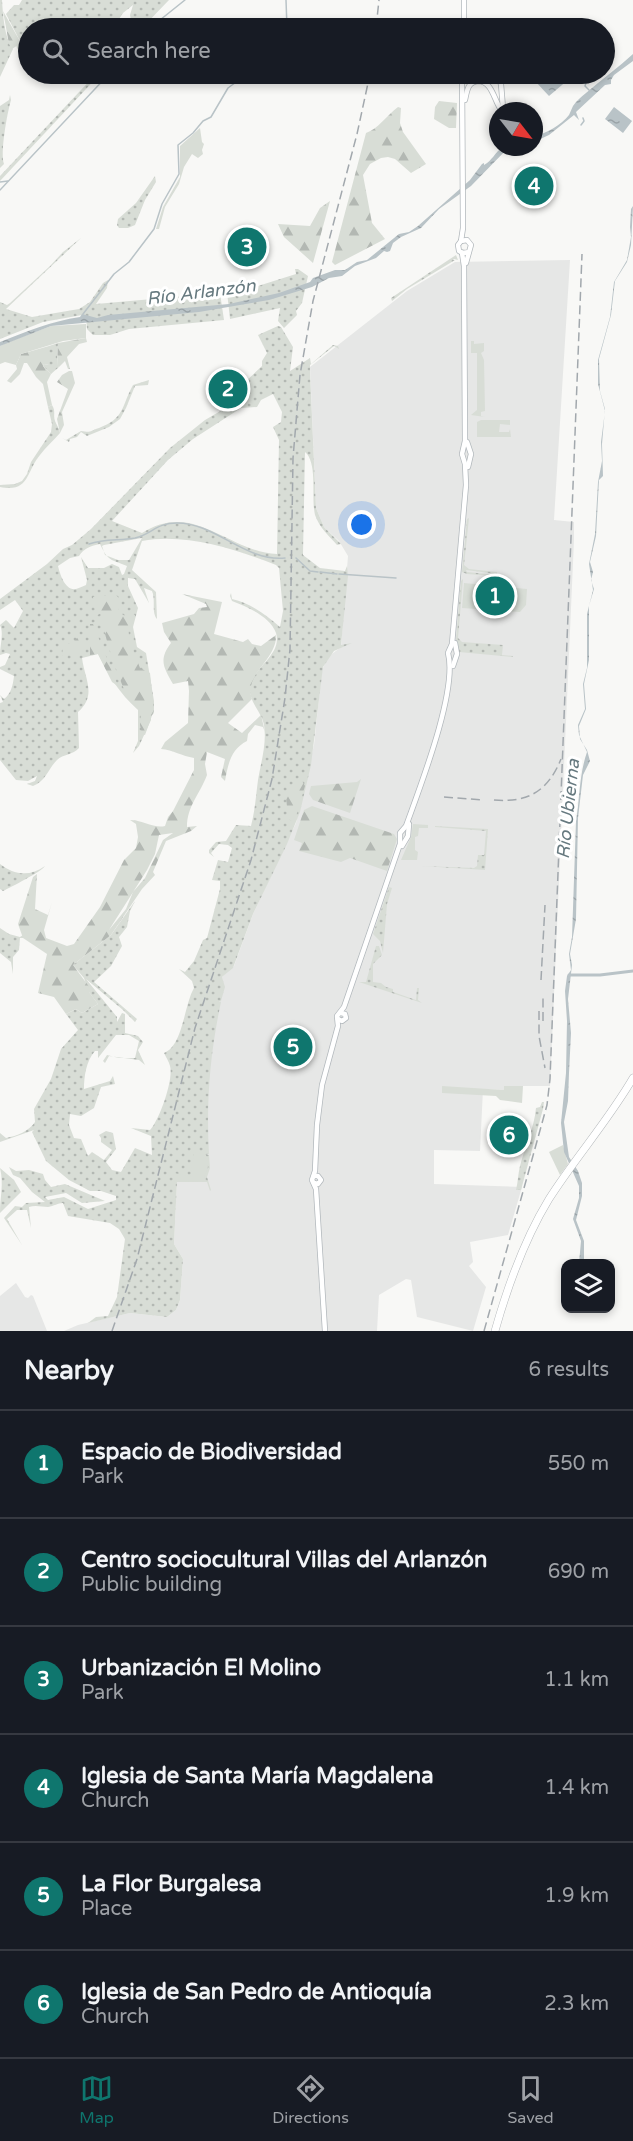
<!DOCTYPE html>
<meta charset="utf-8">
<style>
:root{--surface:#171b24;--page:#20242c;--text:#f1f3f6;--muted:#9ea1a6;--line:#363941;--accent:#0f766e}
body{margin:0;font-family:"Varela Round",sans-serif;background:var(--page);color:var(--text)}
.controls{position:absolute;right:18px;bottom:18px;display:grid;overflow:hidden;border-radius:12px;box-shadow:0 3px 9px #0003}
.controls button{width:54px;height:54px;display:grid;place-items:center;padding:0;border:0;border-bottom:2px solid var(--line);background:var(--surface);color:var(--text);font:30px sans-serif}
.compass{position:absolute;left:489px;top:102px;width:54px;height:54px;border-radius:50%;background:var(--surface);box-shadow:0 3px 9px #0003;rotate:121deg}
.you{position:absolute;left:362px;top:525px;width:21px;height:21px;margin:-15px;border:4px solid #fff;border-radius:50%;background:#1a73e8;box-shadow:0 0 0 9px #1a73e833}
.badge{display:grid;place-items:center;width:39px;height:39px;border-radius:50%;background:var(--accent);color:#fff;font-size:20px;font-weight:700}
.pin{position:absolute;translate:-50% -50%;border:3px solid #fff;box-shadow:0 2px 6px #0006}
.list{margin:0;padding:0;list-style:none}
h2{display:flex;justify-content:space-between;align-items:center;height:78px;margin:0;padding:0 24px;font-size:26px}
h2 small{font-size:20px;font-weight:400;color:var(--muted)}
.list li{display:grid;grid-template-columns:39px 1fr auto;gap:18px;align-items:center;box-sizing:border-box;height:108px;padding:0 24px;border-top:2px solid var(--line)}
.list b{display:block;font-size:22px;white-space:nowrap}
.list p{margin:0;font-size:20px;white-space:nowrap;color:var(--muted)}
.list em{font-size:20px;font-style:normal;color:var(--muted)}
.icon{flex:none;width:33px;height:33px;fill:none;stroke:currentColor;stroke-width:2;stroke-linecap:round;stroke-linejoin:round}
.map{position:relative;flex:none;width:633px;height:1331px;overflow:hidden}
.search{position:absolute;background:var(--surface);box-shadow:0 3px 9px #0003;left:18px;right:18px;top:18px;height:66px;display:flex;align-items:center;gap:15px;box-sizing:border-box;padding:0 21px;border-radius:33px;color:var(--muted);font-size:22px}
.sheet{height:726px;background:var(--surface)}
nav{display:flex;justify-content:space-around;align-items:center;box-sizing:border-box;height:84px;border-top:2px solid var(--line);background:var(--surface);font-size:16px;color:var(--muted)}
nav a{display:grid;justify-items:center;gap:3px}
nav .on{color:var(--accent)}
.map>svg:first-child{display:block}
</style>
<div class="map">
<svg width="633" height="1331" viewBox="0 0 633 1331">
<defs>
<pattern id="grass-dots" width="8" height="8" patternUnits="userSpaceOnUse" patternTransform="scale(1.5)"><rect width="8" height="8" fill="#d8ddd6"/><path d="M2 2h.1M6 6h.1" fill="none" stroke="#b3b8b3" stroke-width="1.8" stroke-linecap="round"/></pattern>
<pattern id="forest-firs" width="22" height="20" patternUnits="userSpaceOnUse" patternTransform="scale(1.5)"><rect width="22" height="20" fill="#d8ddd6"/><path d="M5 1l3.5 6h-7zM16 11l3.5 6h-7z" fill="#b3b8b3"/></pattern>
<pattern id="water-ripples" width="26" height="14" patternUnits="userSpaceOnUse" patternTransform="scale(1.5)"><rect width="26" height="14" fill="#b9c3c7"/><path d="M2 4q2-2 4 0t4 0M15 11q2-2 4 0t4 0" fill="none" stroke="#9aa3a7"/></pattern>
</defs>
<rect width="100%" height="100%" fill="#f8f8f6"/>
<g fill="#e6e7e6">
<polygon points="570,260 554,520 574,522 574,540 550,1086 505,1086 504,1090 483,1089 480,1151 434,1150 434,1184 522,1187 508,1235 470,1242 473,1262 469,1266 486,1287 473,1331 417,1317 411,1280 406,1279 379,1295 377,1331 64,1331 78,1325 130,1313 167,1317 176,1310 180,1300 183,1259 174,1244 177,1181 205,1182 208,1167 205,1119 213,1031 223,986 222,977 234,966 253,914 296,823 314,745 322,670 328,657 341,647 348,556 339,541 324,527 316,508 310,367 407,291 455,262"/>
<polygon points="16,1283 25,1297 28,1298 31,1295 33,1296 47,1331 0,1331 0,1296"/>
</g>
<g fill="url(#grass-dots)" fill-rule="evenodd">
<path d="M0,0H2C3,15 4,37 13,49L0,77Z"/>
<polygon points="22,0 169,0 142,28 130,28 132,25 130,15 133,5 123,13 113,28 28,28 28,63 17,48 16,45 21,43 6,14 14,5 19,5"/>
<polygon points="96,74 100,74 0,181 0,176"/>
<path d="M10,95L11,100C7,114 0,153 4,164L0,168V106L9,100Z"/>
<polygon points="155,176 156,182 145,200 135,225 128,228 119,228 117,225 118,219 136,203"/>
<polygon points="81,238 6,309 32,317 79,309 90,302 103,283 108,280 107,288 96,304 220,293 224,320 129,329 110,335 93,335 87,329 86,316 82,315 43,322 0,339 0,302 7,305 10,303 50,266 63,252"/>
<polygon points="456,255 458,260 454,259 453,260 455,260 407,289 392,301 391,298"/>
<polygon points="295,269 298,269 308,276 302,303 296,311 297,315 284,328 278,321 280,308 230,319 227,292 258,286 296,274"/>
<path d="M278,326L281,327L293,347L290,371L310,358L311,364L333,345L338,346L339,349L334,346L310,365V371L316,508L324,527L341,544L337,545C329,536 319,527 315,515C311,497 318,463 305,452L303,555L320,568L345,571L347,566L348,576L341,645L352,643L334,651L323,667L311,765L300,812L287,844L253,914L233,968L222,977L225,987L221,1001H219L221,1002C210,1053 206,1102 209,1154L206,1155H209L210,1168L207,1177L211,1190L210,1191L207,1182H177L174,1244L183,1259L180,1300L176,1310L167,1317L130,1313L88,1323L96,1317L108,1316L117,1297L125,1239L119,1229L110,1223L68,1216L63,1203C58,1203 54,1206 48,1207C42,1207 36,1205 29,1207L31,1228L27,1210H17L7,1219L22,1245L4,1218L15,1206L22,1207L26,1203L45,1202L32,1192L20,1178L13,1175L9,1167L16,1171L29,1170L43,1174L45,1180L51,1187L65,1184L105,1201L82,1203L66,1193L45,1197L48,1200L64,1197L88,1209L116,1200V1196L101,1191H90L69,1180L46,1161L32,1132L34,1130L0,1142V1133L6,1138C17,1136 29,1131 35,1122L34,1109L51,1079L61,1049L78,1030L66,1014L76,1009L82,1013L98,1004L88,991L84,978L73,965L111,935L135,901L130,911L127,927L119,937L122,946L111,966L94,982L137,1019L135,1022L123,1010L86,979L117,1017V1022L122,1013L125,1014V1033L138,1036L143,1042L138,1050L145,1065L139,1060L109,1056L105,1063L103,1061L107,1055L119,1058H135L139,1041L129,1035H116L98,1058V1051H95C86,1061 84,1077 84,1089L110,1081L113,1076L115,1084L101,1087L94,1108L81,1116L70,1114L69,1125L74,1138L81,1139L88,1156L92,1152L104,1160L112,1150L101,1142V1138L99,1135L106,1131L113,1133L116,1149L106,1162L112,1170L121,1172L135,1148L152,1155L151,1136L131,1128L150,1130C159,1121 174,1079 170,1066C169,1062 166,1057 164,1053C183,1046 184,1005 194,988L192,981L179,969L185,972L194,961L203,940L207,938L220,889V881L212,880L218,860L228,862L232,848L228,845L219,844L211,853L214,857L209,853V850L216,842L226,841L236,825L251,826C255,811 256,795 258,780C261,762 267,743 264,725C262,713 250,703 250,690C249,669 283,656 276,633C270,616 247,607 232,601L230,596L231,593L232,599C251,603 267,616 280,627L283,611L279,568L276,565C235,549 186,533 142,541L132,570L156,592L157,619C151,612 156,600 152,591L144,588L149,603L135,579L128,578V586L138,608L133,627L137,647L146,653L154,701V713L151,716V720L139,746L133,753L138,741V710C119,693 109,676 98,654L82,658C85,680 97,695 78,712L79,748C73,755 63,754 57,760C48,769 46,781 33,786L27,784L35,781L37,776L28,781L16,780L0,760V703L3,702L0,695L4,699C11,694 13,685 14,676L0,669V667L5,665L10,654L6,653L0,655C0,645 4,633 0,625L6,620L14,628L23,611L15,600L0,610V599L47,564L63,549L72,545L91,529L170,448L205,420L236,402L229,400L222,395L226,386H236L241,381L244,383L262,366V361L267,353L258,335ZM273,394L282,412L281,422L273,427L279,440L277,554C228,552 194,500 142,533L112,521L168,460L193,439L241,408L257,407L261,400ZM142,538L129,560H118L105,555L102,546L104,545ZM100,544C108,561 110,559 127,566L124,574L122,575L119,567L112,564L104,568H88L81,557L87,580L86,585C83,586 80,588 76,589C65,591 60,574 58,566L70,558L79,556C84,548 91,546 100,544Z"/>
<polygon points="58,343 57,365 59,367 51,374 43,366 44,364 49,365 49,346"/>
<path d="M149,380L148,385L135,386L126,408L120,419L109,427L87,436L81,432L77,437L70,439L69,442L62,438L66,440L81,431C92,433 89,431 99,428C125,418 121,407 133,385Z"/>
<path d="M52,405C56,411 53,415 55,421C57,426 59,428 60,433C53,441 46,447 40,455C26,471 30,493 0,487V485L15,484L22,481L27,474L31,462L51,432L52,424L48,407Z"/>
<polygon points="469,518 464,565 469,569 497,572 497,574 466,570 467,572 497,575 495,576 467,574 462,572 467,519"/>
<polygon points="463,579 458,638 462,642 503,645 502,655 513,656 512,657 459,652 456,644 458,644 456,640 461,581"/>
<polygon points="435,826 488,829 485,870 422,866 474,868 477,866 478,855 484,855 486,831 435,827"/>
<path d="M0,864C14,875 30,877 45,866C41,872 11,887 3,891L0,889Z"/>
<polygon points="389,887 392,888 387,904 383,953 380,941 373,934"/>
<polygon points="0,928 9,934 20,937 23,935 23,938 20,938 19,950 13,957 13,974 11,962 0,953"/>
<polygon points="376,946 379,946 382,955 373,964 373,982 381,983 386,987 393,989 393,992 416,1000 417,988 419,988 418,1000 422,1003 359,982 366,982"/>
<path d="M542,1102H544L543,1109L521,1190H516C518,1182 518,1174 520,1166C525,1146 534,1129 536,1108L540,1107Z"/>
<path d="M0,1168L14,1180L21,1192L0,1213C0,1196 4,1185 0,1168Z"/>
</g>
<g fill="url(#forest-firs)" fill-rule="evenodd">
<polygon points="3,11 21,43 12,49 9,44"/>
<polygon points="439,101 457,103 456,128 449,128 434,119 435,107"/>
<path d="M398,107L401,108L400,123L403,132L426,164L411,173L395,159L388,157L381,158L370,164L363,175L372,223L385,239L335,265L332,262L366,133C378,129 387,115 398,107Z"/>
<polygon points="330,201 313,263 284,237 278,224 310,226 320,208"/>
<polygon points="86,338 87,342 79,344 67,357 70,369 68,369 65,361 59,367 57,366 58,343"/>
<polygon points="49,346 49,365 44,364 43,366 51,374 47,382 52,405 48,407 43,384 36,377 27,363 24,363 20,374 11,383 7,381 17,369 16,365 21,354"/>
<polygon points="69,371 72,371 75,383 62,412 64,425 60,433 57,419 68,389 57,382 62,375"/>
<path d="M182,594L222,602L214,634L243,642L248,639L252,644L261,646L276,635C277,661 243,674 252,699L228,723L242,733L261,715L265,732L263,727L255,725L248,734L247,741C231,749 228,764 225,781L221,777L225,759L207,752L205,764L207,775C200,794 187,806 187,827L197,826L191,831L166,841L153,872L155,875L142,889L111,935L73,965L90,988L89,992L98,1004L82,1013L76,1009L66,1014L54,997L38,993L47,954L23,938L18,924L33,877L37,874L35,909L48,915L52,902L44,930L46,938L67,946L74,944L100,907L124,860L136,848L138,837L136,824L130,820C142,820 155,829 165,826L168,817L173,811L194,770V758C182,756 173,750 161,749L165,742L188,723L189,691L188,681L173,684C164,668 158,660 171,643L164,632L162,623L194,614L199,608L207,607L206,604ZM173,833L163,840L145,878L133,892L126,909L109,930L147,870L155,854L159,835Z"/>
<path d="M96,596H117L121,601C121,609 114,609 125,616L131,613L135,615C135,621 131,622 129,628C127,639 136,657 140,668L150,673L154,710L145,735L142,734L140,725L141,712C138,709 134,706 131,702C121,688 102,631 101,613L96,616L93,597Z"/>
<polygon points="90,624 93,624 118,686 112,682 98,654 90,655"/>
<polygon points="79,636 84,637 83,653 69,654 67,657 62,657 63,645 72,643"/>
<polygon points="301,779 305,786 295,820 291,821 288,818 286,796"/>
<polygon points="361,779 350,813 313,800 309,794 311,786 357,782"/>
<polygon points="312,806 394,834 397,839 387,871 350,858 341,862 299,851 302,843 294,840 304,810"/>
</g>
<g fill="#d8ddd6">
<polygon points="200,128 202,142 204,144 202,150 203,154 198,158 192,154 184,167 179,184 165,207 159,229 156,229 163,207 180,177 180,146"/>
<polygon points="245,234 258,257 243,261 240,239"/>
<polygon points="86,324 86,338 63,341 21,354 16,365 5,362 0,364 0,346 6,343 51,326"/>
<polygon points="471,341 474,341 474,344 484,343 484,351 481,353 484,360 485,411 481,412 481,416 485,417 471,415 477,410 477,353 471,353"/>
<polygon points="481,420 510,420 510,425 500,424 499,432 509,432 510,429 511,437 477,437 477,422"/>
<polygon points="464,583 527,589 526,605 520,612 462,608"/>
<polygon points="413,824 428,825 428,828 419,828 418,836 415,837 415,850 418,852 417,860 401,860 411,837"/>
<polygon points="442,1086 504,1090 504,1086 523,1086 522,1103 500,1100 496,1096 442,1093"/>
<polygon points="563,1145 568,1164 560,1175 549,1152"/>
<polygon points="194,1152 206,1155 208,1167 204,1177 206,1182 173,1181 174,1173 189,1176 191,1174"/>
</g>
<g fill="url(#water-ripples)">
<path d="M633,54V61L614,75L611,80V84L605,85L576,112L579,120L574,115L549,135L538,140L534,139V136C546,134 561,125 569,115C570,113 572,108 573,106C576,101 581,97 586,93C602,79 618,68 633,54Z"/>
<polygon points="543,74 575,74 549,96 535,81"/>
<polygon points="614,107 632,121 623,133 605,119"/>
<path d="M503,147H509L471,186L439,209L421,228L401,237L393,243L390,251L387,252L384,251L376,258L355,266L342,276L329,278L312,287L269,300L199,312L51,326L0,346V342C25,332 52,321 80,317L82,314L97,318L108,315L229,304L279,293L310,282L313,278L335,270H345L357,262L367,260L399,234L409,232L418,226L470,180L482,164L484,163V165C492,161 495,152 503,147Z"/>
<path d="M633,206L631,245L627,262L615,281L611,315L599,359L600,391L605,409L602,444L603,476L599,480L596,536L590,562L593,572L591,580L594,589L589,606V660L584,684L586,709L579,726L580,739L587,750L590,761L583,775L578,818L576,919L570,954L572,965L568,999L571,1033L569,1073L568,1101L564,1122L569,1157L578,1171L582,1183V1196L576,1220L584,1241V1263H579L581,1241L573,1219L579,1198V1186L564,1152L561,1123L566,1073L567,1021L565,991L567,976L571,970L569,954L572,937L576,821C580,798 579,775 587,752L579,735L578,725L585,709L583,684L587,668V614L593,590L589,564L595,534L598,482L602,461L601,442L605,411L598,384V360L610,317L614,282L627,260L631,237L630,227L631,209Z"/>
</g>
<g fill="none" stroke-linecap="round" stroke-linejoin="round">
<g stroke="#b9c3c7" stroke-width="1.5">
<polyline points="286,0 287,28"/>
<polyline points="150,28 185,0"/>
<polyline points="586,83 585,86 589,90"/>
<polyline points="581,125 584,121 583,118"/>
<polyline points="0,182 8,181"/>
<polyline points="0,190 109,74"/>
<polyline points="83,314 114,274 129,262 154,229 162,204 179,174 178,145 193,133 203,121 211,117 228,88 247,74"/>
<path d="M89,544C105,538 119,541 135,538C152,534 156,523 177,523C216,523 245,562 285,558"/>
<polyline points="296,558 310,571 318,572"/>
<polyline points="320,572 337,574"/>
<polyline points="339,574 396,578"/>
</g>
<polyline stroke="#b9c3c7" stroke-width="3" points="569,975 600,975 633,971"/>
<g stroke="#b2b8bc" stroke-width="6">
<g id="secondary">
<polyline points="464,0 464,28"/>
<polyline points="495,74 501,84 503,108"/>
<path d="M465,100C467,92 467,82 478,81C493,81 494,102 502,111"/>
<polyline points="461,241 463,228 462,74"/>
<polyline points="466,263 471,245 467,240 461,241 458,245 459,251 463,253 469,252"/>
<polyline points="467,442 471,454 468,467"/>
<polyline points="453,666 457,654 455,643"/>
<polyline points="402,846 408,836 409,824"/>
<polyline points="338,1019 342,1021 346,1018 345,1014 341,1013"/>
<polyline points="314,1183 318,1184 321,1180 318,1176 314,1176"/>
<path d="M325,1331L316,1189L312,1180L315,1171L317,1125L322,1085L338,1026L337,1016L344,1007L400,844V833L406,826C420,787 458,690 448,653L452,644L466,485L465,464L462,454L465,441L464,266L462,253"/>
</g>
</g>
<g stroke="#b3b7ba" stroke-width="8">
<path id="highway" d="M495,1331C508,1285 524,1240 549,1199C575,1158 608,1121 633,1078"/>
</g>
<use href="#secondary" stroke="#fff" stroke-width="4.5"/>
<use href="#highway" stroke="#fff" stroke-width="7"/>
<g stroke="#a2a8ad" stroke-width="1.5" stroke-dasharray="9 4.5" stroke-linecap="butt">
<polyline points="376,28 379,0"/>
<polyline points="444,797 483,800"/>
<path d="M494,800C528,803 548,791 561,759"/>
<polyline points="541,980 545,905"/>
<polyline points="539,1011 539,1036 545,1068"/>
<polyline points="543,1021 543,994"/>
<polyline points="112,1331 137,1259 195,1028 251,860 272,779 285,698 290,649 293,458 300,375 313,301 357,134 370,74"/>
<polyline points="484,1331 531,1163 547,1105 550,1079 582,254"/>
</g>
</g>
<g text-anchor="middle" stroke-width="6" stroke-linejoin="round" paint-order="stroke">
<g font-size="18" font-style="italic" fill="#66797f" stroke="#fff">
<text transform="translate(201 292) rotate(-7)" y="6">Río Arlanzón</text>
<text transform="translate(568 809) rotate(-84)" y="6">Río Ubierna</text>
</g>
</g>
</svg>
<div class="controls">
<button><svg class="icon" aria-label="layers" viewBox="0 0 24 24"><path d="M12 4l9 5-9 5-9-5zM3 14l9 5 9-5"/></svg></button>
</div>
<svg class="compass" viewBox="-18 -18 36 36"><path d="M0-13l5 13h-10z" fill="#e53935"/><path d="M0 13l5-13h-10z" fill="#9ea1a6"/></svg>
<div class="you"></div>
<div class="pin badge" style="left:495px;top:596px">1</div>
<div class="pin badge" style="left:228px;top:389px">2</div>
<div class="pin badge" style="left:247px;top:247px">3</div>
<div class="pin badge" style="left:534px;top:186px">4</div>
<div class="pin badge" style="left:293px;top:1047px">5</div>
<div class="pin badge" style="left:509px;top:1135px">6</div>
<div class="search"><svg class="icon" aria-label="search" viewBox="0 0 24 24"><circle cx="10" cy="10" r="6"/><path d="M15 15l6 6"/></svg>Search here</div>
</div>
<section class="sheet">
<h2>Nearby<small>6 results</small></h2>
<ul class="list">
<li><span class="badge">1</span><div><b>Espacio de Biodiversidad</b><p>Park</p></div><em>550 m</em></li>
<li><span class="badge">2</span><div><b>Centro sociocultural Villas del Arlanzón</b><p>Public building</p></div><em>690 m</em></li>
<li><span class="badge">3</span><div><b>Urbanización El Molino</b><p>Park</p></div><em>1.1 km</em></li>
<li><span class="badge">4</span><div><b>Iglesia de Santa María Magdalena</b><p>Church</p></div><em>1.4 km</em></li>
<li><span class="badge">5</span><div><b>La Flor Burgalesa</b><p>Place</p></div><em>1.9 km</em></li>
<li><span class="badge">6</span><div><b>Iglesia de San Pedro de Antioquía</b><p>Church</p></div><em>2.3 km</em></li>
</ul>
</section>
<nav>
<a class="on"><svg class="icon" aria-label="map" viewBox="0 0 24 24"><path d="M3 6l6-2 6 2 6-2v14l-6 2-6-2-6 2zM9 4v14M15 6v14"/></svg>Map</a>
<a><svg class="icon" aria-label="directions" viewBox="0 0 24 24"><path d="M12 3l9 9-9 9-9-9zM9 14v-3h6M13 9l2 2-2 2"/></svg>Directions</a>
<a><svg class="icon" aria-label="saved" viewBox="0 0 24 24"><path d="M7 4h10v16l-5-4-5 4z"/></svg>Saved</a>
</nav>
